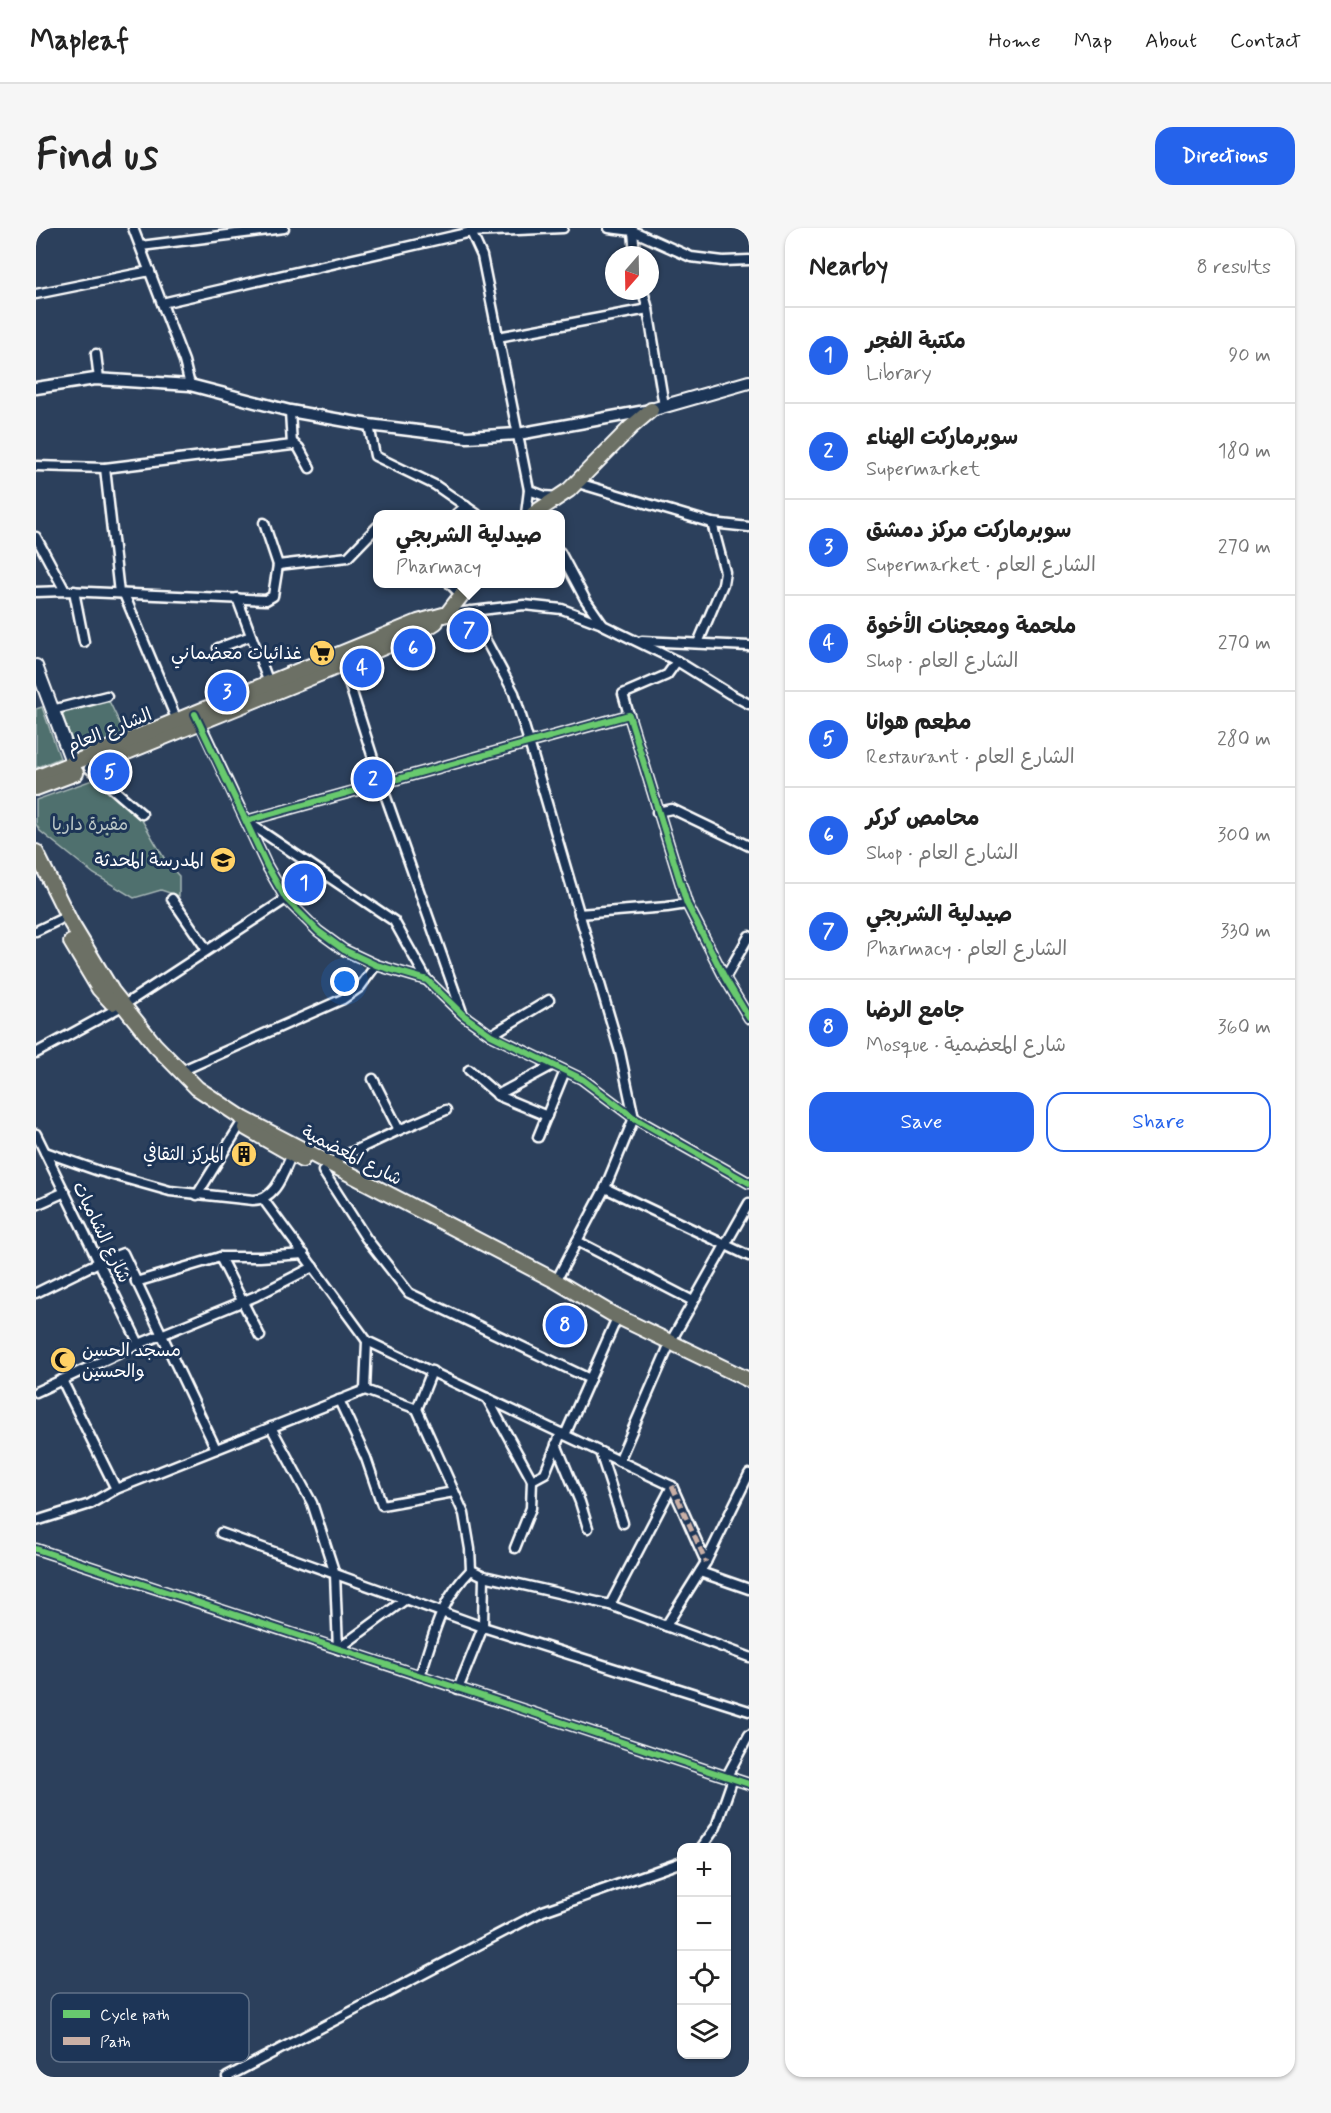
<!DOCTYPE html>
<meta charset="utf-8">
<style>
:root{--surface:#fff;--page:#f6f6f6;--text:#222;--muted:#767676;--line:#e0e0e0;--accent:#2563eb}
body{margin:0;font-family:Mynerve,"Playpen Sans Arabic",sans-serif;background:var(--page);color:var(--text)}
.controls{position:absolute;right:18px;bottom:18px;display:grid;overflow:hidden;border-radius:12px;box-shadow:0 2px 4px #0004}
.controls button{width:54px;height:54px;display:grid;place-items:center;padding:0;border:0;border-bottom:2px solid var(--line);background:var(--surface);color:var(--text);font:30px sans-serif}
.compass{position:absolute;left:569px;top:18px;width:54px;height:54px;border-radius:50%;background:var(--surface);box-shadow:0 2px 4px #0004;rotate:200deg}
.you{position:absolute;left:309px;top:754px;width:21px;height:21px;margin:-15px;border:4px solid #fff;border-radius:50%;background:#1a73e8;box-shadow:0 0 0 9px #1a73e833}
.badge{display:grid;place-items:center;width:39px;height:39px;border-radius:50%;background:var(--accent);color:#fff;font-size:20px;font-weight:700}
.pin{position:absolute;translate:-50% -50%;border:3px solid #fff;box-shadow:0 2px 6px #0006}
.popup{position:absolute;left:337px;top:282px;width:192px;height:78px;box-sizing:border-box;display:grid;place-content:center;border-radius:12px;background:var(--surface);filter:drop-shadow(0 2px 4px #0005);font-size:20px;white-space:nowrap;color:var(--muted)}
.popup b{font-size:22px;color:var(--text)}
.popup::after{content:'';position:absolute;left:50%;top:100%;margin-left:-12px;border:12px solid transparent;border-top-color:var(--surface)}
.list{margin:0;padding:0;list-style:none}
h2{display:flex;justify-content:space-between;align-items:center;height:78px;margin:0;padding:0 24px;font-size:26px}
h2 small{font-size:20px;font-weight:400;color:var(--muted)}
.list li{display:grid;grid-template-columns:39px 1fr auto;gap:18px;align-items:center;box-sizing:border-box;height:96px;padding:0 24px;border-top:2px solid var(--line)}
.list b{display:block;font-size:22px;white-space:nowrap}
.list p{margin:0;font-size:20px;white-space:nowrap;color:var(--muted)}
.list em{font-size:20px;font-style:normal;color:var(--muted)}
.actions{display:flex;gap:12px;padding:18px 24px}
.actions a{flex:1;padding:14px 0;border:2px solid var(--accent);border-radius:18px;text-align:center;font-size:21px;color:var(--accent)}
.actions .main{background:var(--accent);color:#fff}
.icon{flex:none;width:33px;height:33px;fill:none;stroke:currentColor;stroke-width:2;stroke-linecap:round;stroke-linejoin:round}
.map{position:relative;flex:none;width:713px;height:1849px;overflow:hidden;border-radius:18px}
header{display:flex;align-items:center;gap:36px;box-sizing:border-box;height:84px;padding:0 30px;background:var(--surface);border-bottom:2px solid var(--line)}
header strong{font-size:28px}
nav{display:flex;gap:33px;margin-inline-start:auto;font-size:21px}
.intro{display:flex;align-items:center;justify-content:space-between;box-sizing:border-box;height:144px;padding:0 36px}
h1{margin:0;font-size:42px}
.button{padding:15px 27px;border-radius:18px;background:var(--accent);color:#fff;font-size:21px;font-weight:700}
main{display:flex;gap:36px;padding:0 36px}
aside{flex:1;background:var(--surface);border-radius:18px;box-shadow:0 2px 4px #0004}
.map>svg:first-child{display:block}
</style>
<header>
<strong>Mapleaf</strong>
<nav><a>Home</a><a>Map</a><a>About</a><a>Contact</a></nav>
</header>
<div class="intro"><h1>Find us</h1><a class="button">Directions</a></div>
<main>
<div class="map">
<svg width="713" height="1849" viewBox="0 0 713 1849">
<rect width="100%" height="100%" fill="#2c405c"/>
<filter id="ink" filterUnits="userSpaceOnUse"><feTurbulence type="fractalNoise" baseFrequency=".0167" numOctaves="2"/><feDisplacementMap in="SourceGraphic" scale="12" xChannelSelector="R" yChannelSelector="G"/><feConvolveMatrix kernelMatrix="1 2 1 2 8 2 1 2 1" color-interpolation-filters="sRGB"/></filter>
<g filter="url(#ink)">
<g fill="#4f6f6e" stroke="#a7b7b6" stroke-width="1.5">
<polygon points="70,472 74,475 89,506 40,525 25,482"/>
<polygon points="6,479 24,530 0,540 0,481"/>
<polygon points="59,551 103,587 131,635 143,648 143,668 125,662 98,670 58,646 4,603 0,596 0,572"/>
</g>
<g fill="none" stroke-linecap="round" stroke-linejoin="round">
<g stroke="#fff" stroke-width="13">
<g id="minor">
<polyline points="97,0 148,133 154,157"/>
<polyline points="435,0 435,4 446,28 493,262 509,268 521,269"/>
<polyline points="573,0 597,3 655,29 687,33 713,32"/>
<polyline points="597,3 599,27"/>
<polyline points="105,18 248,0"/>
<polyline points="607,63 612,81 628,178"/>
<polyline points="0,66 114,43"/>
<polyline points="126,75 435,4 527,0"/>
<polyline points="462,109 612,81"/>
<polyline points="60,126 63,151"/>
<polyline points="333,197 339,228 399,257 441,286"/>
<polyline points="256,214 263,220 274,240"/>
<polyline points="0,238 69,240 256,217 254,183"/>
<polyline points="69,240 83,365"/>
<polyline points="542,255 676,295 713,299"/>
<polyline points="420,286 430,278"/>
<polyline points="490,286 493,262"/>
<polyline points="228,295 242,337"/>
<polyline points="0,309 29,363"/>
<polyline points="524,324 549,371 567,397 641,433 694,466 713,476"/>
<polyline points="414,356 425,367"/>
<polyline points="38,363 48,414"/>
<polyline points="0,364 29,363 230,372 237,368 242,337 312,329 342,298"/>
<polyline points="88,366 142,495"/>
<polyline points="201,370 233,455"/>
<polyline points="434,383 478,465 493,514 584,824 598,890 569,960 520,1053"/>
<polyline points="411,386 488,377 526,381 566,396"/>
<polyline points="606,413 713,418"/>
<polyline points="662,415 687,356 689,344 676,295"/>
<polyline points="182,420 215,408"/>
<polyline points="306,433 345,555 426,784"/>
<polyline points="16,482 71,468"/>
<polyline points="593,487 587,466 631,447 641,433"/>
<polyline points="162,491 231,638 250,671 282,703 308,722 340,737 391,752 427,787 455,807 546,851 598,890 713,955"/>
<polyline points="53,540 106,586"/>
<polyline points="621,584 636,581 713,618"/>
<polyline points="210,593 593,487 651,676 689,750 713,790"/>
<polyline points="210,593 358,693 391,752"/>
<polyline points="136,671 171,722"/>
<polyline points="543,686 631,679 651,676"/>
<polyline points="0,703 23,692"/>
<polyline points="689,750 713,708"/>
<polyline points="455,807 513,772"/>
<polyline points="0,825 88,777 250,671"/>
<polyline points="433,842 463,868 511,888"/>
<polyline points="145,843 307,771 324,759 340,737"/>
<polyline points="337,851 363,902"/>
<polyline points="461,867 517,837"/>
<polyline points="0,906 103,1116"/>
<polyline points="502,909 529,843"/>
<path d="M9,924L63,943L134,963L217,972C241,972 248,942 257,924"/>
<polyline points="293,935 363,902 410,882"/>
<polyline points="287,943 330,1010 373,1065 554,1151"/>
<polyline points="569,960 713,1028"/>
<polyline points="161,967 208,891"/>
<polyline points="227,971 331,1113 329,1162"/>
<polyline points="0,977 29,964"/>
<polyline points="541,1013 657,1073"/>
<polyline points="184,1029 224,1108"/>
<polyline points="100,1054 184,1029 224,1029 268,1026"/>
<polyline points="0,1065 63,1034 87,1025 180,1221"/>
<polyline points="331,1113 636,1258 670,1334"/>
<polyline points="26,1152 80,1261"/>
<polyline points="0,1164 103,1116 220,1068 277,1039"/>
<polyline points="451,1170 496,1252 495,1280 479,1320"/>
<polyline points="303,1172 330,1230 346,1277 418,1264"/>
<path d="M381,1181L428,1286L434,1321L435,1342C403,1374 398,1407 384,1448"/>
<polyline points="235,1199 276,1275 299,1346 302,1421"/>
<polyline points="529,1207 580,1092"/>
<polyline points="520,1216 544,1274 552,1300"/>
<polyline points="564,1224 587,1295"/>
<polyline points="583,1233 635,1113 713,975"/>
<polyline points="496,1252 509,1245 525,1205"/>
<polyline points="0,1293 54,1276 80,1261 329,1162 381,1181 396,1143"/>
<polyline points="185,1305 447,1399 713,1483"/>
<polyline points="0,1321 713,1556"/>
<polyline points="435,1342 448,1348 574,1377 630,1398 670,1334 713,1246"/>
<polyline points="664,1344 713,1361"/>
<polyline points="574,1377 636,1258"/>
<polyline points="630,1398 713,1429"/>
<polyline points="302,1421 370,1371"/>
<polyline points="422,1461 447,1399 448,1348"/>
<polyline points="691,1548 713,1507"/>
<polyline points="665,1620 680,1599 697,1550"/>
<polyline points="191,1849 507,1683 646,1634"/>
</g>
</g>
<g stroke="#fff" stroke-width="15">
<polyline id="tertiary" points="0,160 59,151 154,157 254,183 333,197 431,209 482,206 615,182"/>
</g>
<g stroke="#fff" stroke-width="16">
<g id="secondary">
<polyline points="615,182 713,154"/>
<polyline points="0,438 40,544"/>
</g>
</g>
<g stroke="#fff" stroke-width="18">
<g id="primary">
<polyline points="497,286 533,262 595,199 615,182"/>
<polyline points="64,535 308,436 386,403 400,394"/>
<polyline points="0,550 382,394 411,386 434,356"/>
<polyline points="0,560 40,545"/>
<polyline points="0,624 35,695 76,763 119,817 161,860 208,891 520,1053 576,1086 713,1152"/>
<polyline points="35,714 63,761 76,775"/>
<polyline points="210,900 266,932"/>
</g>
</g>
<use href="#minor" stroke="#1d3557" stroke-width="8"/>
<use href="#tertiary" stroke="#1d3557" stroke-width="10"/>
<use href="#secondary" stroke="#1d3557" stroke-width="12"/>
<use href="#primary" stroke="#6c7065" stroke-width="14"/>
<polyline stroke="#cab0a6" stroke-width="4.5" stroke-dasharray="9 4.5" stroke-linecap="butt" points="636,1258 670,1334"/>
<g stroke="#1d3557" stroke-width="10">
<g id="cycleway">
<polyline points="159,486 231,638 250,671 282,703 308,722 340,737 391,752 427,787 455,807 546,851 598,890 713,955"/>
<polyline points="210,593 593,487 651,676 689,750 713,790"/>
<polyline points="0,1321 713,1556"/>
</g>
</g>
<use href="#cycleway" stroke="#67ca6e" stroke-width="6"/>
</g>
</g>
<defs>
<g id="supermarket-disc" transform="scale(1.35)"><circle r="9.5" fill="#ffd166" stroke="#1d3557"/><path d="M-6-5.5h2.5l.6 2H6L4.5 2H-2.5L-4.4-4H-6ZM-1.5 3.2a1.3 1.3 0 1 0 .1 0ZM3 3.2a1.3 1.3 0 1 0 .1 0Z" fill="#111"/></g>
<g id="school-disc" transform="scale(1.35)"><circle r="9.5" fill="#ffd166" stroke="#1d3557"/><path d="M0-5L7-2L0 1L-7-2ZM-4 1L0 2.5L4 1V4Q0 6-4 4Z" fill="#111"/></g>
<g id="building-disc" transform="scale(1.35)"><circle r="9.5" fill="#ffd166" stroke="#1d3557"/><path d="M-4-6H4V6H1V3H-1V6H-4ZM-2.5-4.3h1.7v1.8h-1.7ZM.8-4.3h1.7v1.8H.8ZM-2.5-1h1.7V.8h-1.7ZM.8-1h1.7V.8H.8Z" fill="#111"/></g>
<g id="mosque-disc" transform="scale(1.35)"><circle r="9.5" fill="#ffd166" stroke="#1d3557"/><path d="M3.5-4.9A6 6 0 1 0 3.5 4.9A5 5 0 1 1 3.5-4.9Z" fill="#111"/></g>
</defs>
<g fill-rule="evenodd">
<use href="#supermarket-disc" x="286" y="425"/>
<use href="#school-disc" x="187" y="632"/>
<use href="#building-disc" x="208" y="926"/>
<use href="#mosque-disc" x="27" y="1132"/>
</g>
<g text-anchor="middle" stroke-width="6" stroke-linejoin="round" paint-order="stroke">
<g font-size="18" fill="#fff" stroke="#1d3557" text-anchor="end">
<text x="266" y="431">غذائيات معضماني</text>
<text x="168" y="638">المدرسة المحدثة</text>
<text x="188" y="932">المركز الثقافي</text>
<text x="46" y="1128" text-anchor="start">مسجد الحسن<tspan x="46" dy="21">والحسين</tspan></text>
</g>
<g font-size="18" fill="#fff" stroke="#1d3557">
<text transform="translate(73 502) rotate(-22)" y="6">الشارع العام</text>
<text transform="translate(316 927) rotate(27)" y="6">شارع المعضمية</text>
<text transform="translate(66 1004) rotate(64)" y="6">شارع الشاميات</text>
</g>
<g font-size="18" fill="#b9c5c5" stroke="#1d3557">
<text x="54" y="602">مقبرة داريا</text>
</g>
</g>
<rect x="15" y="1765" width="198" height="69" rx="9" fill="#1d3557" stroke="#617289" stroke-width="1.5"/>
<rect x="27" y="1782" width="27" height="8" fill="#67ca6e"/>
<rect x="27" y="1809" width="27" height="8" fill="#cab0a6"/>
<g font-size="16" fill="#fff">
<text x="64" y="1792">Cycle path</text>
<text x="64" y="1819">Path</text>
</g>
</svg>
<div class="controls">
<button>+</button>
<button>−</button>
<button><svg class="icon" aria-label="locate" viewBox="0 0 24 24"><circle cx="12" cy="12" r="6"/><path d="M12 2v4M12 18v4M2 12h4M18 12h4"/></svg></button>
<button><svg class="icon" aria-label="layers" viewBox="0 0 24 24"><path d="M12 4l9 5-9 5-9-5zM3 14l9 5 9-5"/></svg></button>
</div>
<svg class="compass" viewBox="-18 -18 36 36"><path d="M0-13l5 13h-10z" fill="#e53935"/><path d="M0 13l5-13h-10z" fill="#767676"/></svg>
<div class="you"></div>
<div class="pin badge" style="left:268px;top:655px">1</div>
<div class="pin badge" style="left:337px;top:551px">2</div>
<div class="pin badge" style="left:191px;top:464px">3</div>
<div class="pin badge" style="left:326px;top:440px">4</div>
<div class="pin badge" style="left:74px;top:544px">5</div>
<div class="pin badge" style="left:377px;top:420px">6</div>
<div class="pin badge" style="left:433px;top:402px">7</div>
<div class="popup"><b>صيدلية الشربجي</b>Pharmacy</div>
<div class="pin badge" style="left:529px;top:1097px">8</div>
</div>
<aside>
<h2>Nearby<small>8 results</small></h2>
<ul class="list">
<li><span class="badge">1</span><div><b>مكتبة الفجر</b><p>Library</p></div><em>90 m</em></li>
<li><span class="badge">2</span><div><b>سوبرماركت الهناء</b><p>Supermarket</p></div><em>180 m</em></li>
<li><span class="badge">3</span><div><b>سوبرماركت مركز دمشق</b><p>Supermarket · الشارع العام</p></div><em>270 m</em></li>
<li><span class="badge">4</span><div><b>ملحمة ومعجنات الأخوة</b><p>Shop · الشارع العام</p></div><em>270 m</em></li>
<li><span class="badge">5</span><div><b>مطعم هوانا</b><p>Restaurant · الشارع العام</p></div><em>280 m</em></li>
<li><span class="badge">6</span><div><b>محامص كركر</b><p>Shop · الشارع العام</p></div><em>300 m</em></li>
<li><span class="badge">7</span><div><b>صيدلية الشربجي</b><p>Pharmacy · الشارع العام</p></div><em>330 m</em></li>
<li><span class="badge">8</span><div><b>جامع الرضا</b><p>Mosque · شارع المعضمية</p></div><em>360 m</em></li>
</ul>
<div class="actions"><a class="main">Save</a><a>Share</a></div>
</aside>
</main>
